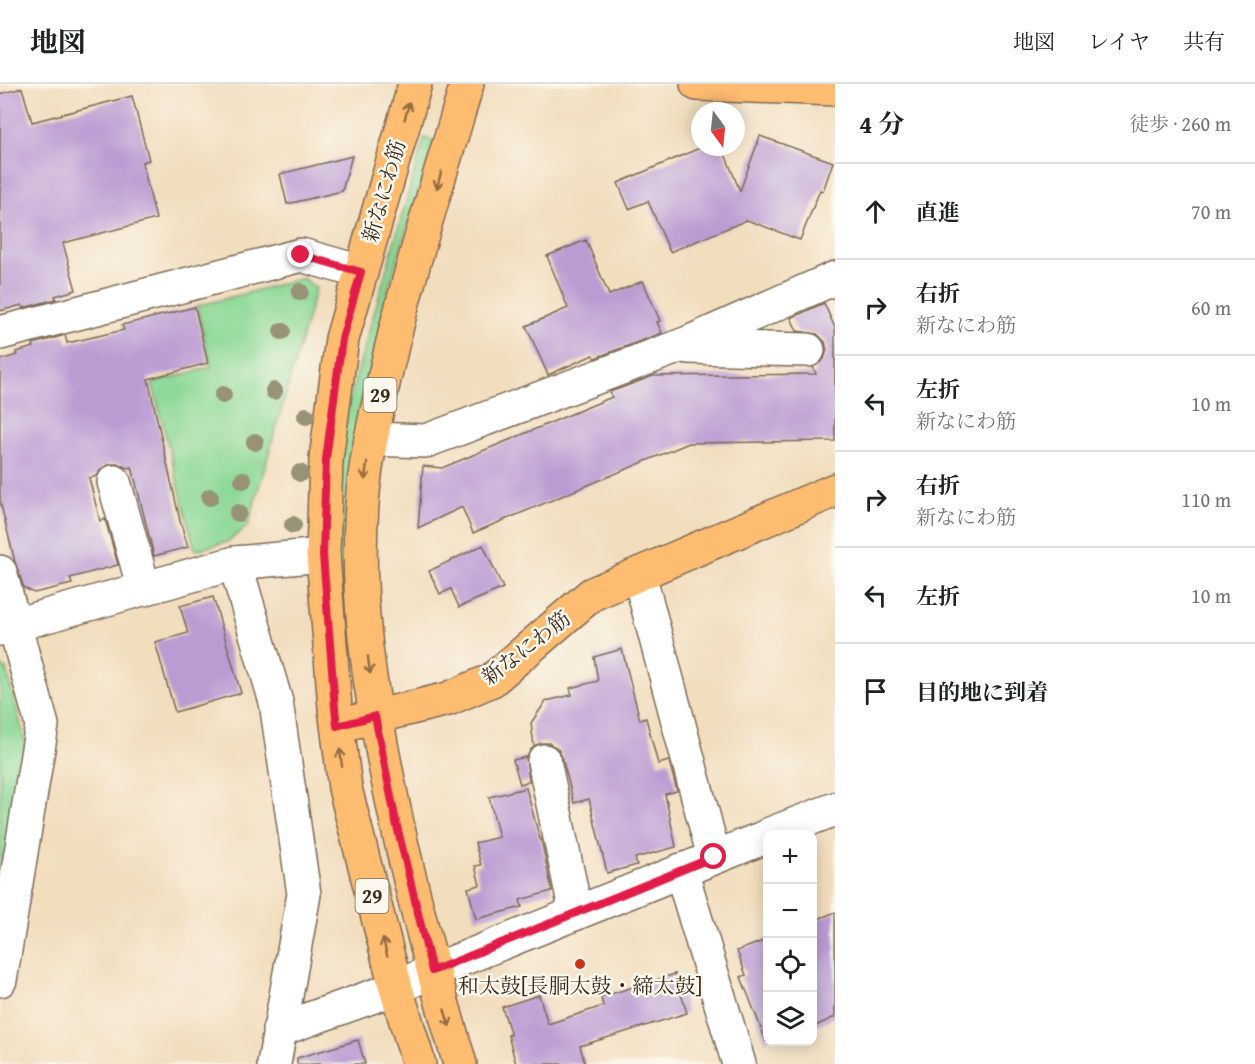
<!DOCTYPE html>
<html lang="ja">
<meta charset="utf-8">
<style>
:root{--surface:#fff;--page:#f2f2f2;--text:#202124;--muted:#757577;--line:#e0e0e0}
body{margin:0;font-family:"Gentium Book Plus","Noto Serif JP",serif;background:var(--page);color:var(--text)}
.controls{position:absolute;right:18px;bottom:18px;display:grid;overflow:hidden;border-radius:12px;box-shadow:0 3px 15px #0003}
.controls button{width:54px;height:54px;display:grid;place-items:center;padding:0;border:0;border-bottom:2px solid var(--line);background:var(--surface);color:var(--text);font:30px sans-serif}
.compass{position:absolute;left:691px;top:18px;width:54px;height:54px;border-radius:50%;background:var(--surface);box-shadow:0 3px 15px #0003;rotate:165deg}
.stop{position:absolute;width:18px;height:18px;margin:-14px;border:4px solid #e11d48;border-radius:50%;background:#fff}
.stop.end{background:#e11d48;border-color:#fff;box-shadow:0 2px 6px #0008}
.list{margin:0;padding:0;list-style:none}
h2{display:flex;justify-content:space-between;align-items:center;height:78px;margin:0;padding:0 24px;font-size:26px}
h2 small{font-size:20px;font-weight:400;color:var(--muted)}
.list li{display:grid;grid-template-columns:39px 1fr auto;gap:18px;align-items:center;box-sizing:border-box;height:96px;padding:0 24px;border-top:2px solid var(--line)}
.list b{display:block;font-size:22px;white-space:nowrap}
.list p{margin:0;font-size:20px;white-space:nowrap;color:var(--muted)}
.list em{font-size:20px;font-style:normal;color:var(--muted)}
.icon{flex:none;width:33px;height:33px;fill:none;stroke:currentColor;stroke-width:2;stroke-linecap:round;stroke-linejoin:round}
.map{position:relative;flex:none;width:835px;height:980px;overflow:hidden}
header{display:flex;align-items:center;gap:36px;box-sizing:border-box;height:84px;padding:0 30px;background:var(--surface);border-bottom:2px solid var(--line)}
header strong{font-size:28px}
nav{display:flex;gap:33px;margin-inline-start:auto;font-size:21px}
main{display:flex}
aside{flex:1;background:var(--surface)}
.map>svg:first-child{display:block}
</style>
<header>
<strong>地図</strong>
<nav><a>地図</a><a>レイヤ</a><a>共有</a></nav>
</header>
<main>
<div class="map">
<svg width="835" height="980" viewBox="0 0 835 980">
<rect width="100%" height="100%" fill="#fbf7ec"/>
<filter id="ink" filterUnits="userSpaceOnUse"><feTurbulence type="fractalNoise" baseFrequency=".0167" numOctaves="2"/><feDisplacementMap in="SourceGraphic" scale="12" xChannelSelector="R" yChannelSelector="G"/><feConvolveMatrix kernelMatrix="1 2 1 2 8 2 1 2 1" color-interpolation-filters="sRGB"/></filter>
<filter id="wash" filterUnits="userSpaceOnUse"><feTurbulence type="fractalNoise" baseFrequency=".008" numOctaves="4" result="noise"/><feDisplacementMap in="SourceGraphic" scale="24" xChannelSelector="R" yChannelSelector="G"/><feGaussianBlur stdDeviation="1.35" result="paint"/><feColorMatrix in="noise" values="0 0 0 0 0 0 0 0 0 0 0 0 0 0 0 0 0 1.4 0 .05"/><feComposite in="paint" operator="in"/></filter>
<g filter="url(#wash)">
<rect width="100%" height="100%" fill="#f2ddbd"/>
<g fill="#8bd895" stroke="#63815a" stroke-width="1.5">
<polygon points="424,54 434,56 387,208 365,308 347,521 338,521 338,422 346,328"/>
<polygon points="303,194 316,204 248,442 227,458 195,466 152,299 211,283 197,222"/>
<polygon points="0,581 6,585 26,660 0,805"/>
</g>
<g id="blocks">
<g fill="#ba9cd3">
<polygon points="22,4 32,38 132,12 149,76 142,78 156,135 63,159 76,206 55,212 56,215 23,224 22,221 0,227 0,10"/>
<polygon points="760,52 833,78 823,107 820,106 800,156 747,136 670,168 648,117 629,125 618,99 702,63 722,63 740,107"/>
<polygon points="352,72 342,107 287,120 280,90"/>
<polygon points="586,156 609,211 643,197 660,237 657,238 662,249 595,274 593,271 548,291 526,242 568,224 547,172"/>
<polygon points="824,219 835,244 835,357 689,359 473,449 462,423 418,444 423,382 442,384 612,313 610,308 653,292 816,290 813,283 824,275 827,266 825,258 817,250 797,247 791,234"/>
<polygon points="195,223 208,279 148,295 180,437 188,463 154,472 132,383 127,384 119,380 110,380 101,385 97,392 89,394 100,437 105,435 118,481 70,494 72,500 34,509 24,504 15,478 0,417 0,276 17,271 16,268 34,263 33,260 65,251 67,259 124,246 122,241"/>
<polygon points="483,461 503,504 459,523 451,505 440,510 429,487"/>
<polygon points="213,513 241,609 175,628 155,558 188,549 180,522"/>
<polygon points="622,565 640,636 646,634 658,680 669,677 677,707 665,710 676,763 635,774 637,781 607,789 589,715 574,719 562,673 558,665 549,659 541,659 534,662 531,639 546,617 572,611 570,604 598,597 594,573"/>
<polygon points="526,673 529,697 520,700 513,676"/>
<polygon points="526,704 540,755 541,755 552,807 520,816 522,823 476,835 468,804 480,801 475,782 481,781 475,759 499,753 489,713"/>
<polygon points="835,828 835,933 813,943 813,837"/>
<polygon points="768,855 768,957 766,957 741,893 746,891 737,867"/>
<polygon points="675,890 687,929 580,962 585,980 516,980 508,951 511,951 502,923 539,911 548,940 603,922 601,913"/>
<polygon points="358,956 365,980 297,980 297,974"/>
</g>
</g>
</g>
<g filter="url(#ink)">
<use href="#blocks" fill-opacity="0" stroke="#7b6956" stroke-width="1.5"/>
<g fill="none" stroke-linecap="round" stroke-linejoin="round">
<g stroke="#7b6956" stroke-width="36">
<g id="minor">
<polyline points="0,249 301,171 361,188"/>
<polyline points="688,263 808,266"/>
<polyline points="371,355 426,357 688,259 835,194"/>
<polyline points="114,398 144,505"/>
<polyline points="235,479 276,618 304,810 274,980"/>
<polyline points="0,488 42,641 0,896"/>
<polyline points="639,490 714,773"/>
<polyline points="0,545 235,479 323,471"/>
<polyline points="544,677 576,829"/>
<polyline points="770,750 835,725"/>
<polyline points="681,786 739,980"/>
<polyline points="279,946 396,904 432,887 768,752"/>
</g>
</g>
<g stroke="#7b6956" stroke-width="36">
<g id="major">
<polyline points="415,0 342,255 326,375 323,471 335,624 345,704 396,904 419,980"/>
<polyline points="353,638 448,615 492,596 592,510 835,406"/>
<path d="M460,980C432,886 407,792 388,696C370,606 355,513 362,421C365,375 376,331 386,287C408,190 439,95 467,0"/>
</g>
</g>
<g stroke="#7b6956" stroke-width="36">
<polyline id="highway" points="697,0 835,5"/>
</g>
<use href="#minor" stroke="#fff" stroke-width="33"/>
<use href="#major" stroke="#febc70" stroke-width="33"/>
<use href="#highway" stroke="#febc70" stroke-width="33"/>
</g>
<g fill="#989376">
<circle cx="300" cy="208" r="9"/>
<circle cx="282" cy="247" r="9"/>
<circle cx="274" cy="307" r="9"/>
<circle cx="223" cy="311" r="9"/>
<circle cx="306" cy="332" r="9"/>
<circle cx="255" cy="358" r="9"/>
<circle cx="300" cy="389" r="9"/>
<circle cx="243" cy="396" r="9"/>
<circle cx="210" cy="413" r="9"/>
<circle cx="238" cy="429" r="9"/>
<circle cx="293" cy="441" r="9"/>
</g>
<defs><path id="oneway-shaft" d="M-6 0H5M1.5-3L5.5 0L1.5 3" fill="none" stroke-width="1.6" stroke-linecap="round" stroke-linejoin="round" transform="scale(1.5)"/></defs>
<g stroke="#936c43">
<use href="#oneway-shaft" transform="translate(407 27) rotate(-74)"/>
<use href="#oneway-shaft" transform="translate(439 96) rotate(106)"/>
<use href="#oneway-shaft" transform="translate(366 387) rotate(98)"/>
<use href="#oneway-shaft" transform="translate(369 581) rotate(83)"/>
<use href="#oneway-shaft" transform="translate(341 674) rotate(-97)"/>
<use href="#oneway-shaft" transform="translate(385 863) rotate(-104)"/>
<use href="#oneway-shaft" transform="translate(447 934) rotate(73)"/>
</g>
</g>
<g fill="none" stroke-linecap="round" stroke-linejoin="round" filter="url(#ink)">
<polyline stroke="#e11d48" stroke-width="8" points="301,171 361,188 342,255 326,375 323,471 335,624 337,642 375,632 396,738 432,887 714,773"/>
</g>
<circle fill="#c8321e" stroke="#fbf7ec" stroke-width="2" cx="580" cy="880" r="6"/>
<g text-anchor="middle" stroke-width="5" stroke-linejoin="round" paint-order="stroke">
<g fill="#fbf7ec" stroke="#75685c" stroke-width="1.5">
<rect x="363.5" y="294" width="33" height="34" rx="4.5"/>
<rect x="355.5" y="795" width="33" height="34" rx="4.5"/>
</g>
<g font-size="20" font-weight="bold" fill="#3b2a1e">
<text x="380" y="318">29</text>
<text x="372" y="819">29</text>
</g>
<g font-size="21" fill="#3b2a1e" stroke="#fbf7ec">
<text transform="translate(384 107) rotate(-74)" y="7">新なにわ筋</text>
<text transform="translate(526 564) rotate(-38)" y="7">新なにわ筋</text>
</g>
<g font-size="21" fill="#3b2a1e" stroke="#fbf7ec">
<text x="580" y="909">和太鼓[長胴太鼓・締太鼓]</text>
</g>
</g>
</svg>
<div class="controls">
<button>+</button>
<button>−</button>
<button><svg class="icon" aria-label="locate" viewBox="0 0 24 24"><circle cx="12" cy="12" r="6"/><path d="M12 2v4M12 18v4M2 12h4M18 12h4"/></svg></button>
<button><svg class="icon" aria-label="layers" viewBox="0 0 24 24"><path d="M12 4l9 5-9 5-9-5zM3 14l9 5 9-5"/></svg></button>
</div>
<svg class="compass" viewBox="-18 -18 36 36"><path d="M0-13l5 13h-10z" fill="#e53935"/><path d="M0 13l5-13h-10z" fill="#757577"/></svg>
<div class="stop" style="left:714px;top:773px"></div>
<div class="stop end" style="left:301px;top:171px"></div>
</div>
<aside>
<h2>4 分<small>徒歩 · 260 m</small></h2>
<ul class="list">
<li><svg class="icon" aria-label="ahead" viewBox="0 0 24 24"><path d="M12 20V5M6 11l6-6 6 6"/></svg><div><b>直進</b></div><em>70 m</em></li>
<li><svg class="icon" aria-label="right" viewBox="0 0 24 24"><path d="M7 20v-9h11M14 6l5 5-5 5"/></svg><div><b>右折</b><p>新なにわ筋</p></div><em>60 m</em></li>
<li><svg class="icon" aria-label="left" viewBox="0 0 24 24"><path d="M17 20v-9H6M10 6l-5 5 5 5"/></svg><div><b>左折</b><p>新なにわ筋</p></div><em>10 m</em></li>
<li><svg class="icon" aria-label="right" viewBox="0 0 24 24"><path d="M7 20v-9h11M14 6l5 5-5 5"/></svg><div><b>右折</b><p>新なにわ筋</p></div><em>110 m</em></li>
<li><svg class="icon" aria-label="left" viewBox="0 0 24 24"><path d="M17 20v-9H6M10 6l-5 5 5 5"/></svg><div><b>左折</b></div><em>10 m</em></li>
<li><svg class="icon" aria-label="arrive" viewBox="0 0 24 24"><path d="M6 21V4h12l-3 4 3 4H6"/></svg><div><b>目的地に到着</b></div></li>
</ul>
</aside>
</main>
